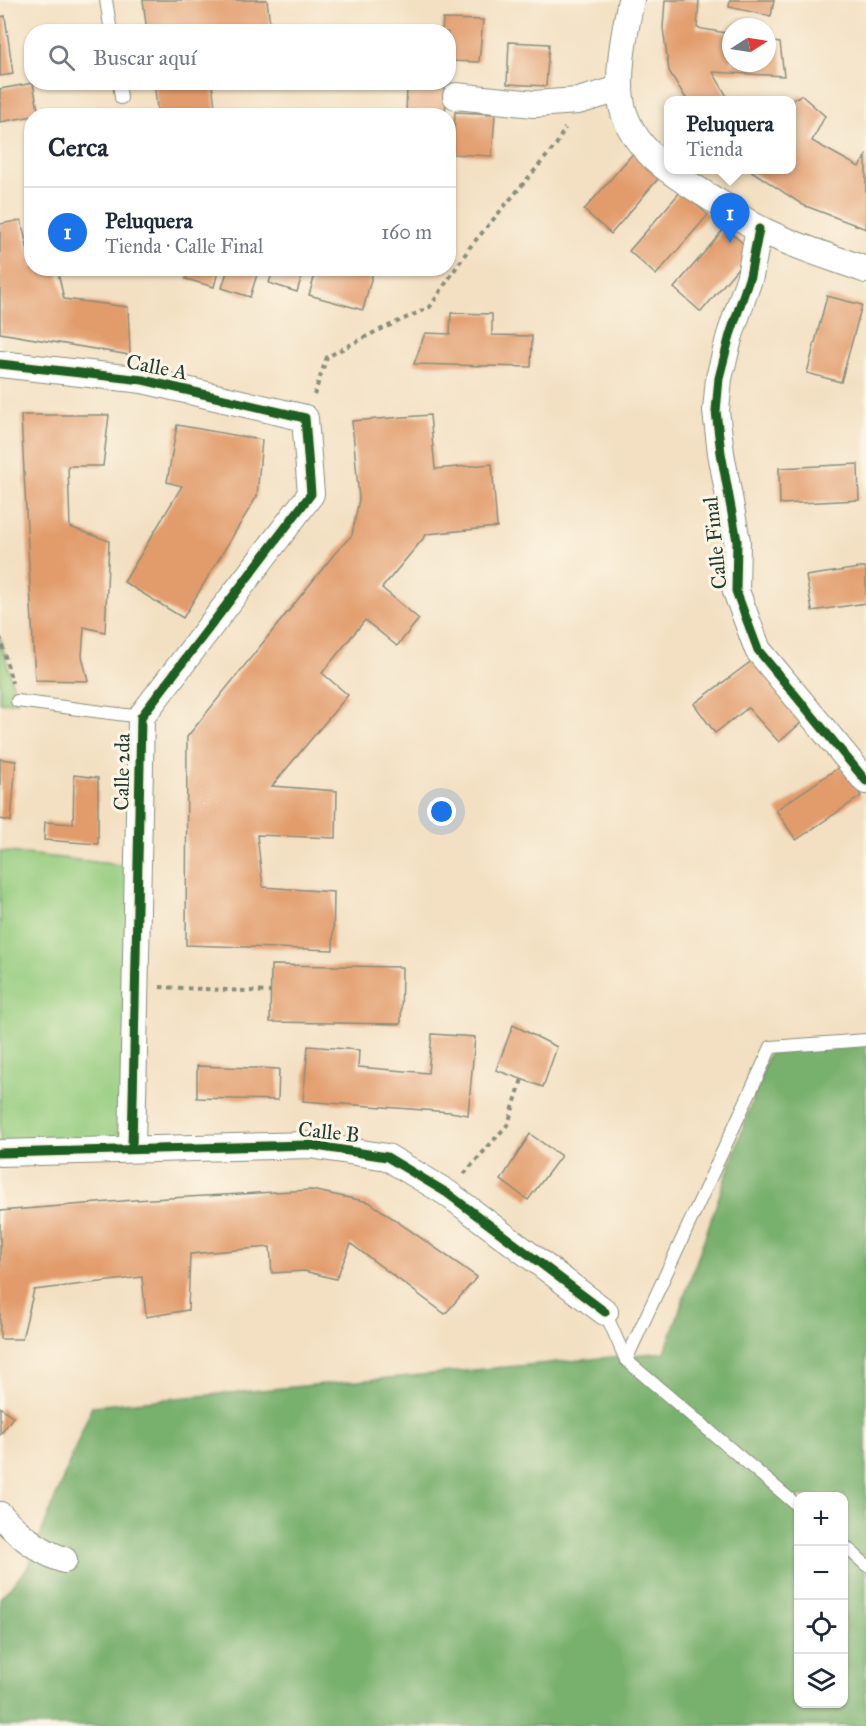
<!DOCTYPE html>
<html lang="es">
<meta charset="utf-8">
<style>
:root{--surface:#fff;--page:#f2f2f3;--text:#1f2937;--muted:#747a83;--line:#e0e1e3;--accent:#1a73e8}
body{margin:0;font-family:"IM FELL Great Primer",serif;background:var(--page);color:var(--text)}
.controls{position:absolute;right:18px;bottom:18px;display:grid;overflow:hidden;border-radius:12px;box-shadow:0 2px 4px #0004}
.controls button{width:54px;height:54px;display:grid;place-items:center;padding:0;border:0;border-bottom:2px solid var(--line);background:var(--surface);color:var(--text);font:30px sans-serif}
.compass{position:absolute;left:722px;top:18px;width:54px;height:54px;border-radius:50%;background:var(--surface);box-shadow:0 2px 4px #0004;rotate:78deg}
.you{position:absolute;left:442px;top:812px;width:21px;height:21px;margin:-15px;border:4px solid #fff;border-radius:50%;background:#1a73e8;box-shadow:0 0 0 9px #1a73e833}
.badge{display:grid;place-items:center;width:39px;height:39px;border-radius:50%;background:var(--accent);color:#fff;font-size:20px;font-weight:700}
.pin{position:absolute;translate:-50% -50px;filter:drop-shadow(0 2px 3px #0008)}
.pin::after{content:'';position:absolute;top:32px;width:21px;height:18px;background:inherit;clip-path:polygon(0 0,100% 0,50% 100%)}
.popup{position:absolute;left:664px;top:96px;width:132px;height:78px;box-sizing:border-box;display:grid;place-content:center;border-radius:12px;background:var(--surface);filter:drop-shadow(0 2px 4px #0005);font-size:20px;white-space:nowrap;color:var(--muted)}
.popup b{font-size:22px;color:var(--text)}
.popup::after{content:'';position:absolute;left:50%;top:100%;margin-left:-12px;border:12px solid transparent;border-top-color:var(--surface)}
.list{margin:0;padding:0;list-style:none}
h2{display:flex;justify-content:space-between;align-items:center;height:78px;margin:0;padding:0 24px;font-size:26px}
h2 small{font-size:20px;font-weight:400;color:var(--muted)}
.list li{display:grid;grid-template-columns:39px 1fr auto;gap:18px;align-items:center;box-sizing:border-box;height:90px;padding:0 24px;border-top:2px solid var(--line)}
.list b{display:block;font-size:22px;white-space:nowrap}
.list p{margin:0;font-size:20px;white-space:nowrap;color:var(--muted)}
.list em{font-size:20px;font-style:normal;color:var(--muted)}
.icon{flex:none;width:33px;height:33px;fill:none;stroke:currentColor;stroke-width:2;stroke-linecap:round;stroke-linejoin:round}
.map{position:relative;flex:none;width:866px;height:1726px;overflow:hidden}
.search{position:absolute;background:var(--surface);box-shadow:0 2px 4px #0004;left:24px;top:24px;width:432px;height:66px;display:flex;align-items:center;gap:15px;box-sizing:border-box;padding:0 21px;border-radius:24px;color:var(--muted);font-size:22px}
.panel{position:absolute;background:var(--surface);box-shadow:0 2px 4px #0004;left:24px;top:108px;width:432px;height:168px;border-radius:24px}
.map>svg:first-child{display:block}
</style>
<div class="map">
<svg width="866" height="1726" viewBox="0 0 866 1726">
<rect width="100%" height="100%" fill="#fcf5e5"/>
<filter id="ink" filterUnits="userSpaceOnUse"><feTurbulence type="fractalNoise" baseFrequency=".0167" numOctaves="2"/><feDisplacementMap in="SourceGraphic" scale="12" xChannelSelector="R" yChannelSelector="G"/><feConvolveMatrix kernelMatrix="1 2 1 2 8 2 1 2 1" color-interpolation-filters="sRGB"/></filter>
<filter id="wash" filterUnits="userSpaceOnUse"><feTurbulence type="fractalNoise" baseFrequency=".008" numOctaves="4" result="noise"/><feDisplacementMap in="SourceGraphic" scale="24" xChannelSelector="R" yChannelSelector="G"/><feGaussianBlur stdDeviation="1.35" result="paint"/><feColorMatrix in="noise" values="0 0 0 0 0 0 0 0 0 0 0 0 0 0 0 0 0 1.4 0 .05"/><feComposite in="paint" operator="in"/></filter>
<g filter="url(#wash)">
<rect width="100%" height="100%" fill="#f3e0c2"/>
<g fill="#95cc7e" stroke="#5a8459" stroke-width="1.5">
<polygon points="0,637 17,701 0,703"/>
<polygon points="0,851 138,867 132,1148 0,1153"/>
</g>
<path fill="#78b06d" stroke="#4c7650" stroke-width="1.5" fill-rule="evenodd" d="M866,1040V1726H0V1598L27,1569L92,1406L665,1352L771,1047ZM798,1496H844V1704H798Z"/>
<g id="blocks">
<g fill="#e29b6a">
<polygon points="143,0 267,0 271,32 147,32"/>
<polygon points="665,0 699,0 697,28 731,34 731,63 767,63 767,41 780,43 784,76 713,72 729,100 687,100 669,71 663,28"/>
<polygon points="730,0 774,0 771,16 729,7"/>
<polygon points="5,16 13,74 0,76 0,17"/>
<polygon points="443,19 483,20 479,62 448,61 448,32 442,32"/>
<polygon points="509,42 549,44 546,86 507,84"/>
<polygon points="154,82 212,82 216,116 158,116"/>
<polygon points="407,82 447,83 445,116 406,116"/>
<polygon points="33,83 39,115 0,122 0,89"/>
<polygon points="801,95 825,116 812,141 859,167 866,156 866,229 803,205 750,170 792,170 792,100"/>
<polygon points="455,112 495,114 492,156 453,154"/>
<polygon points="636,150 663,173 611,234 584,210"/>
<polygon points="681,191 708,215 656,275 629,251"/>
<polygon points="21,220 32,268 57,268 64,299 128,307 130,355 0,333 0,224"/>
<polygon points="725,228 752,251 701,312 674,288"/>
<polygon points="189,268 219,268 214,287 186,279"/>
<polygon points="228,268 259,268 250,297 222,288"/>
<polygon points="274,268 304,268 297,292 269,283"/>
<polygon points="317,268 374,268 363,310 309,295"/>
<polygon points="827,296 862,305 841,382 807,373"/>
<polygon points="451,313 492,314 492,335 532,336 531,367 414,364 425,333 450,334"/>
<polygon points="21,415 109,415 103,466 68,466 70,527 109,541 105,632 84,627 82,656 88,681 35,680"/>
<polygon points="430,415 435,469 492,464 497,527 427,534 382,588 419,619 397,646 365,620 322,673 348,695 272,786 337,791 336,838 257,835 263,887 334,892 333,950 186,945 187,737 336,552 352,535 359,499 352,421"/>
<polygon points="177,425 262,440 257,496 183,618 124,582 182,486 167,482"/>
<polygon points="858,464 859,500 780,504 779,468"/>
<polygon points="866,567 866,603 812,611 806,576"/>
<polygon points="757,657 809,716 779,742 748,708 715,733 694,704"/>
<polygon points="0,759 16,761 11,821 0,819"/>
<polygon points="841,766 861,796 796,840 776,810"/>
<polygon points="74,775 98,778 98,844 44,840 45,822 73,824"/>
<polygon points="271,965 402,967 401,1024 270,1022"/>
<polygon points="513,1025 557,1047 543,1087 496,1070"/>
<polygon points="432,1034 475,1037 468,1115 450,1112 303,1101 308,1046 359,1050 358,1067 428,1073"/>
<polygon points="197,1066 279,1069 278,1100 197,1098"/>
<polygon points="530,1134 561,1156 528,1200 501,1180"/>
<polygon points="311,1190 369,1202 477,1277 445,1314 351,1244 336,1279 304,1271 272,1273 270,1247 190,1254 188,1310 146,1317 142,1277 34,1290 22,1339 0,1339 0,1211 134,1200"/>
<polygon points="0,1407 13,1417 0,1435"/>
</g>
</g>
</g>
<g filter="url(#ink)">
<use href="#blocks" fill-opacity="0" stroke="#898e7b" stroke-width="1.5"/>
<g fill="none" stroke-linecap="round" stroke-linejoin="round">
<g stroke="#898e7b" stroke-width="14">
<g id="lane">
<polyline points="106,0 111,32"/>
<polyline points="119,82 121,98"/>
<polyline points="17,701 141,717"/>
<polyline points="605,1312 626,1360 798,1506"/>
<polyline points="626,1360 771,1047 866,1040"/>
<polyline points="844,1545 866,1565"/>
</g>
</g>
<g stroke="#898e7b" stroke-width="28">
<g id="street">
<path d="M631,0C625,30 614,84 624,113C639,158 684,181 721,204C734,212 746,223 760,229C793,246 831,257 866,270"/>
<polyline points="456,96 534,104 578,101 620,89"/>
<polyline points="759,229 750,276 730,335 719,378 716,411 721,453 737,541 736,591 758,650 866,781"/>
<polyline points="0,364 143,380 305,418 311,494 141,717 132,1148"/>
<polyline points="0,1153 310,1145 387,1157 447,1193 605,1312"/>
<path d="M0,1515C17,1533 40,1552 64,1560"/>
</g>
</g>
<g stroke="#898e7b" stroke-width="4" stroke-dasharray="4.5 4.5" stroke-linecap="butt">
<polyline points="314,395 327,357 371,334 430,307 470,247 556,145 565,128"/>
<polyline points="0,637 12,683"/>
<polyline points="160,987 270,992"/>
<polyline points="464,1174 508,1124 522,1079"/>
</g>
<use href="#lane" stroke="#fff" stroke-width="12"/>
<use href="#street" stroke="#fff" stroke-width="26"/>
<g stroke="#fcf5e5" stroke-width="13">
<g id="cycleway">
<polyline points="759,229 750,276 730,335 719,378 716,411 721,453 737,541 736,591 758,650 866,781"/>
<polyline points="0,364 143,380 305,418 311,494 141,717 132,1148"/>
<polyline points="0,1153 310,1145 387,1157 447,1193 605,1312"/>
</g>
</g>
<use href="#cycleway" stroke="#1b5e20" stroke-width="9"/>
</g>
</g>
<g text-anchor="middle" stroke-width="6" stroke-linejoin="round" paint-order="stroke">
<g font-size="21" fill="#1f3d34" stroke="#fcf5e5">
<text transform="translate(157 367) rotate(11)" y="7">Calle A</text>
<text transform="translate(715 543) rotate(-96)" y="7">Calle Final</text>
<text transform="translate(122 772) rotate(-89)" y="7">Calle 2da</text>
<text transform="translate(329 1132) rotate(6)" y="7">Calle B</text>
</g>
</g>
</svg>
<div class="controls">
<button>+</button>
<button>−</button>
<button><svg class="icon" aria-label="locate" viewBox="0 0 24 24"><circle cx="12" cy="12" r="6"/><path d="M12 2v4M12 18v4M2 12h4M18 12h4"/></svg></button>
<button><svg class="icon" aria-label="layers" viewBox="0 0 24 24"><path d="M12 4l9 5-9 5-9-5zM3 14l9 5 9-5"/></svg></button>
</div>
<svg class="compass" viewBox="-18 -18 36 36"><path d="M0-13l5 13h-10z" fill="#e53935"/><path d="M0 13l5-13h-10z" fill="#747a83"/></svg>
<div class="you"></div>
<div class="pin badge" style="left:730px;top:243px">1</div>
<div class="popup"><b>Peluquera</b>Tienda</div>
<div class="search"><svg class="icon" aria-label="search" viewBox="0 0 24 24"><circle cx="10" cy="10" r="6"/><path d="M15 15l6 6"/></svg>Buscar aquí</div>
<section class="panel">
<h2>Cerca<small></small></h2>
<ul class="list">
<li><span class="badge">1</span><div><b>Peluquera</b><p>Tienda · Calle Final</p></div><em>160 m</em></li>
</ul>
</section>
</div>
